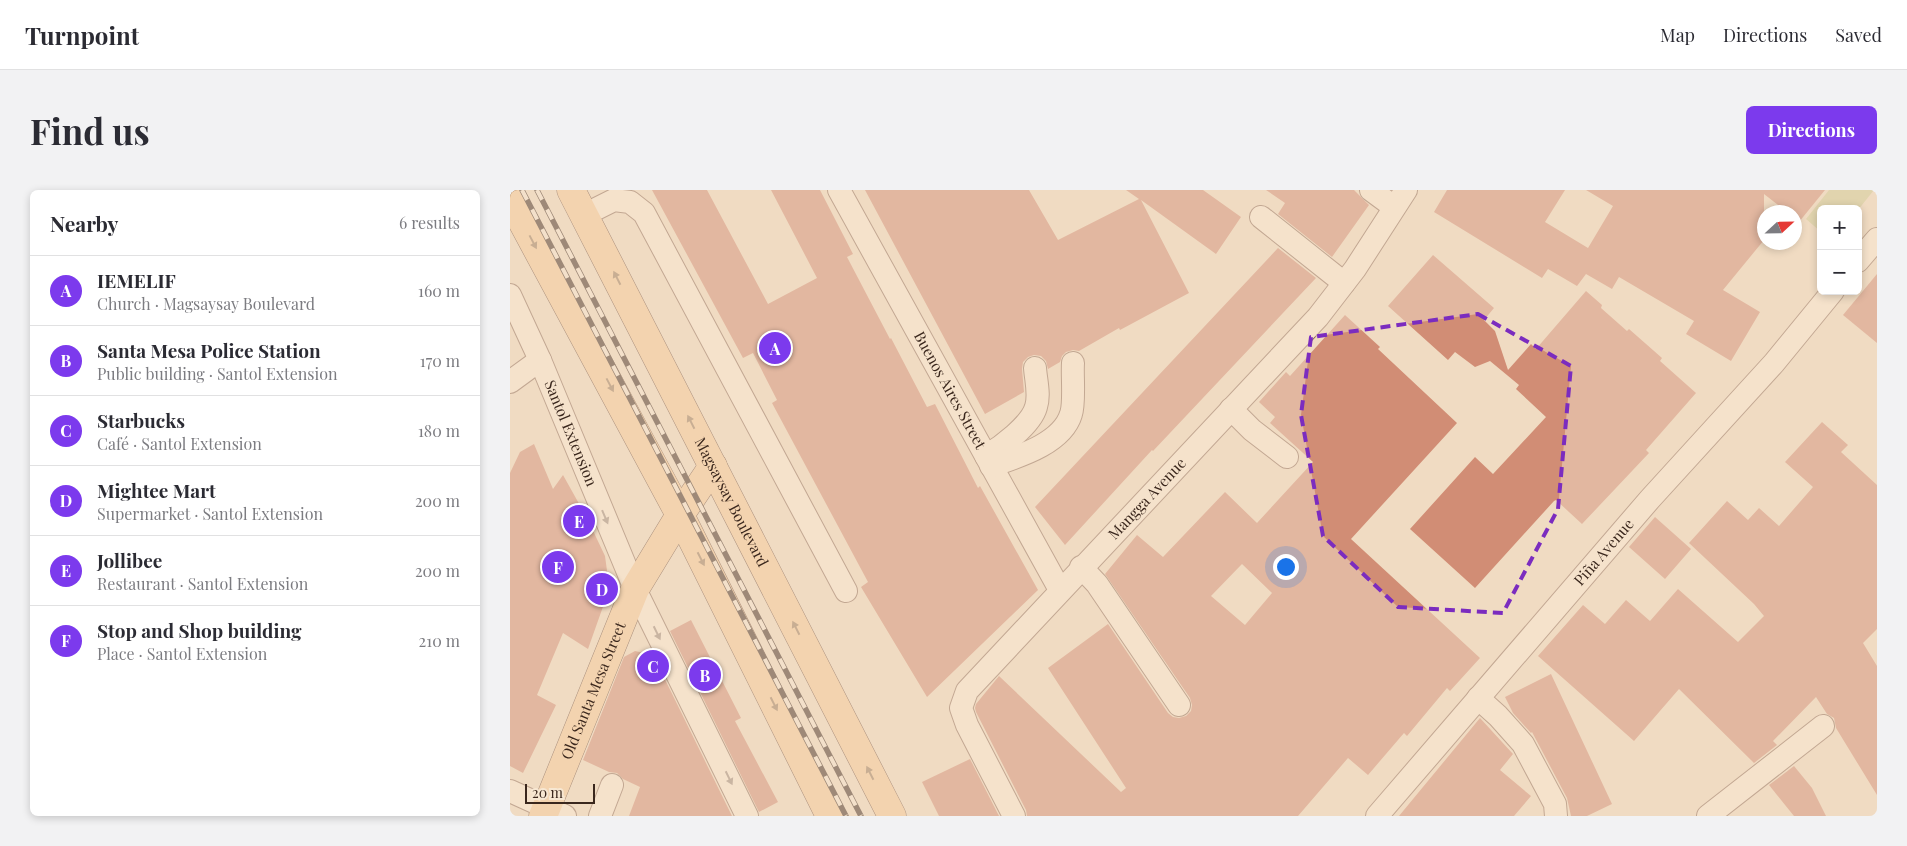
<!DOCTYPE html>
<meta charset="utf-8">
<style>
:root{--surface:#fff;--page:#f2f2f3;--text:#2b2b33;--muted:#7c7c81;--line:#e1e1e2;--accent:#7c3aed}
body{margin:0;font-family:"Playfair Display",serif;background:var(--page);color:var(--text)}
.controls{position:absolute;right:15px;top:15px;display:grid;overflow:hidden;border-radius:8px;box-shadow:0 2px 8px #0003}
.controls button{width:45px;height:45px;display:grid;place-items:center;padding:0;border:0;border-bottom:1px solid var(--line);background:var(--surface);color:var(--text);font:25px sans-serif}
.compass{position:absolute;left:1247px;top:15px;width:45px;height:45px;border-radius:50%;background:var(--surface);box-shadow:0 2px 8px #0003;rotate:68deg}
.scale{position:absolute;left:15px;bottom:12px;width:70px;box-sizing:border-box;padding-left:5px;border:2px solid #3a271d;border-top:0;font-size:14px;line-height:18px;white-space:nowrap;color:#3a271d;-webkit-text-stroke:4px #f7e7d2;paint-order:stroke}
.you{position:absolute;left:775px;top:376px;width:18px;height:18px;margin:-12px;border:4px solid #fff;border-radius:50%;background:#1a73e8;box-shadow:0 0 0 8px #1a73e833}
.badge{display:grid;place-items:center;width:32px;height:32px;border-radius:50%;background:var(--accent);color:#fff;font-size:16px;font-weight:700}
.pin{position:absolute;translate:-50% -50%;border:2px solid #fff;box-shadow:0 1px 5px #0006}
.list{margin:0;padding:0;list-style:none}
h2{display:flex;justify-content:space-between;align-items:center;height:65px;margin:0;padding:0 20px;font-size:21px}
h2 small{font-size:16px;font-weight:400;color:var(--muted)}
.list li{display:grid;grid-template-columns:32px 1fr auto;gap:15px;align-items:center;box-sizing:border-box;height:70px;padding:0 20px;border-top:1px solid var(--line)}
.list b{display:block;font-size:19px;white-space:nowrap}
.list p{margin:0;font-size:16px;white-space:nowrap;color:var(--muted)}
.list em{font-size:16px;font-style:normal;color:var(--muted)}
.map{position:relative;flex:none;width:1367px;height:626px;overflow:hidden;border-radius:8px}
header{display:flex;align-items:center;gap:30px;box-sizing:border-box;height:70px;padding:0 25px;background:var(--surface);border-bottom:1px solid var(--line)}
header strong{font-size:24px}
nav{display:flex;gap:28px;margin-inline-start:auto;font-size:18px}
.intro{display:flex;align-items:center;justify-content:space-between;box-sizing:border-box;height:120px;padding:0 30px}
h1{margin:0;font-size:35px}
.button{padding:12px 22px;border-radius:8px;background:var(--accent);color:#fff;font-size:18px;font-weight:700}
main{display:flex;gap:30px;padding:0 30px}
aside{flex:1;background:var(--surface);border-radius:8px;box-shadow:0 2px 8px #0003}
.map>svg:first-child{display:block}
</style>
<header>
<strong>Turnpoint</strong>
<nav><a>Map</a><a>Directions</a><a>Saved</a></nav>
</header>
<div class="intro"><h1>Find us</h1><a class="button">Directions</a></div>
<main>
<aside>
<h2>Nearby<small>6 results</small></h2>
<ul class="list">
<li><span class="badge">A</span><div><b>IEMELIF</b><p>Church · Magsaysay Boulevard</p></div><em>160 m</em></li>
<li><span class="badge">B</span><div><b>Santa Mesa Police Station</b><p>Public building · Santol Extension</p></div><em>170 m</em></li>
<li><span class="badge">C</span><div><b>Starbucks</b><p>Café · Santol Extension</p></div><em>180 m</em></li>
<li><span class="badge">D</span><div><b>Mightee Mart</b><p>Supermarket · Santol Extension</p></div><em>200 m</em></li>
<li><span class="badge">E</span><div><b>Jollibee</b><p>Restaurant · Santol Extension</p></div><em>200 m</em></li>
<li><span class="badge">F</span><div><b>Stop and Shop building</b><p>Place · Santol Extension</p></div><em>210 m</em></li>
</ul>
</aside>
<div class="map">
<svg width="1367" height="626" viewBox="0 0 1367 626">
<rect width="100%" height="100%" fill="#f0dbc2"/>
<polygon fill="#cfcd95" points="1319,0 1364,0 1348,20 1311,19 1311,42 1296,29"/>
<g fill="#d18d75" fill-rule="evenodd">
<polygon points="142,0 197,0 258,114 307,88 261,0 310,0 343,64 337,67 380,149 381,148 417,217 425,214 468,298 470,296 528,400 417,507 351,397 358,392 262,213 267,210 243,163 233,168"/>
<polygon points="355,0 519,0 548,50 629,9 616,0 693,0 731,27 706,64 631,10 679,103 610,140 609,138 569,161 563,160 556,162 552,166 550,172 538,179 536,171 531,166 524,165 518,167 513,172 512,179 514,202 475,224"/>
<polygon points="756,0 844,0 859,15 822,67 768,24 775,13"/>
<polygon points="937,0 1055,0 1035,32 1078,58 1103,16 1076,0 1315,0 1289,32 1284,28 1284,22 1277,22 1254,4 1254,50 1213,100 1250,122 1221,171 1176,144 1184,131 1109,87 1102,99 1076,84 1067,96 1038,79 1032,88 924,22"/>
<polygon points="768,58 806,88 643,261 642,260 555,355 525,317"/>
<polygon points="923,65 984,118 974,130 985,141 998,180 1021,154 1026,159 1076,101 1092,115 1091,118 1117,141 1119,139 1152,168 1150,171 1186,203 1136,260 1139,263 1072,334 1046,310 1044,311 965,398 900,339 965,267 983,284 1036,227 1006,199 1009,195 980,171 965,177 945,162 938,170 878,116"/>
<polygon points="1367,84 1367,153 1333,125"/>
<path d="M835,125L870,157L868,159L947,233L841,349L970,468L940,501L937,498L897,546L894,543L858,585L838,568L788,626H517L516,620L466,522L465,518L466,514L489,486L611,602L616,598L538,478L598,434L658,523L663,527L669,528L676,526L681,521L682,515L680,508L595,384L627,345L653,367L715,302L747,333L803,272L760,233L765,227L749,212L776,182L780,186ZM732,374L762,403L735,435L701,406Z"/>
<polygon points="1312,232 1338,255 1331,262 1367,295 1367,439 1353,453 1367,476 1367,605 1326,538 1324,528 1317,524 1306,507 1263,551 1267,555 1244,573 1169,499 1124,551 1028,466 1073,415 1095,434 1116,410 1140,431 1168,399 1228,452 1254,426 1244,414 1179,353 1217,311 1238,330 1249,318 1269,336 1303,297 1275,272"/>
<polygon points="24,254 43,299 53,285 77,328 95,366 98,388 95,411 78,459 53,443 27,505 46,515 13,583 0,576 0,283 10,262"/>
<polygon points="1145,327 1181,359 1155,389 1119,357"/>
<polygon points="181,430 231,528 225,531 268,612 249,622 160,441"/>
<polygon points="125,461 143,465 222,626 119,626 130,597 113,589 107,583 99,582 73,570 114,467"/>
<polygon points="1041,484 1102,614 1077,626 1061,626 1057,608 1022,542 1021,543 1003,523 995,507"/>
<polygon points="970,528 1003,564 990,580 1021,606 1004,626 889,626"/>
<polygon points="460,569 489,626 429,626 412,592"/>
<polygon points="1284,576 1302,598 1316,626 1284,626 1259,595"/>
</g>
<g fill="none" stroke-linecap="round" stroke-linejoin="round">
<g stroke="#8b6b58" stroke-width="24">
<g id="minor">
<path id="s1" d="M329,0L550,400"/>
<polyline points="861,0 884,17"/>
<polyline points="74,25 104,10 120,12 134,23 336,401"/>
<polyline points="751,27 834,93"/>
<polyline points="1348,71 1367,49"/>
<path id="s2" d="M0,105L30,170L125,399L237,626"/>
<polyline points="0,192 30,170"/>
<polyline points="721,219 742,240 777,267"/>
<path d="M476,266C491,257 521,235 526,217C530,205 526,191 525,178"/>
<path d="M481,276C507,267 552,254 561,224C565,213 562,185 563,173"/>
<polyline points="571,377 587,394 669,515"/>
<polyline points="968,508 988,526 1013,554 1045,614 1046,626"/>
<polyline points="0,601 55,626"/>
<polyline points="90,626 102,595"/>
<path id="s3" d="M504,626L457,535L451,518L457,501L808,127L845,79L896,0"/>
<path id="s4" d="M867,626L1140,309L1264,173L1323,101"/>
<polyline points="1198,626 1313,536"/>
</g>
</g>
<g stroke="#593a2c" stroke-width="29">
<g id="major">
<path id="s5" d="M61,0L382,626"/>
<polyline points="0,9 170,325 320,626"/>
<path id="s6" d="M33,626L125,399L170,325L203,276"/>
</g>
</g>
<use href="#minor" stroke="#fbead6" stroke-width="22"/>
<use href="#major" stroke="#f6ca97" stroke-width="28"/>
<g stroke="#3a271d" stroke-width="5.5">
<g id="rail">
<polyline points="12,0 336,626"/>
<polyline points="27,0 351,626"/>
</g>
</g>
<use href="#rail" stroke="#f7e7d2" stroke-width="4" stroke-dasharray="11" stroke-linecap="butt"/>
</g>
<defs><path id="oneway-solid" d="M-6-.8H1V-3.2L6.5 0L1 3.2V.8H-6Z" transform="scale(1.25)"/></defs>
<g fill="#98785a">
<use href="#oneway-solid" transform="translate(23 52) rotate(62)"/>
<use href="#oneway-solid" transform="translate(107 88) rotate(-117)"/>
<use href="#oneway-solid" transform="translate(100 195) rotate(62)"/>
<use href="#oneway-solid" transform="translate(181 232) rotate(-117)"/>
<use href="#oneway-solid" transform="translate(191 369) rotate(63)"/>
<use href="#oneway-solid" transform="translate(286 438) rotate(-117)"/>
<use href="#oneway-solid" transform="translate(264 514) rotate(63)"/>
<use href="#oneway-solid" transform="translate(360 583) rotate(-117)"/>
</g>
<g fill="#9a887a">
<use href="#oneway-solid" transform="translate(95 327) rotate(67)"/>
<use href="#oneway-solid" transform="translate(147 443) rotate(64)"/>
<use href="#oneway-solid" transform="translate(219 588) rotate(64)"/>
</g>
<path d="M0 0H1367V626H0ZM968,124L1061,176L1048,319L993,423L888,417L813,346L791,225L801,147Z" fill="#f0dbc2" fill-opacity=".55" fill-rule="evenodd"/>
<path fill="none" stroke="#7b2cbf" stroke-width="4" stroke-dasharray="10 6" stroke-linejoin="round" d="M968,124L1061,176L1048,319L993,423L888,417L813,346L791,225L801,147Z"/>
<g text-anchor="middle" stroke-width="4" stroke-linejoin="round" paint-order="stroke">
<g font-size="15" fill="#3a271d" stroke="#f7e7d2">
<text dy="5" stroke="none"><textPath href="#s1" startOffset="229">Buenos Aires Street</textPath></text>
<text dy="5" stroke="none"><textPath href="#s2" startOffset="151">Santol Extension</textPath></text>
<text dy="5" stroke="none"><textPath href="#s3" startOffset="402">Mangga Avenue</textPath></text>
<text dy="5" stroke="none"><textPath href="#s5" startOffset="351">Magsaysay Boulevard</textPath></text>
<text dy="5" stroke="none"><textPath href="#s4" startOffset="348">Piña Avenue</textPath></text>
<text dy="5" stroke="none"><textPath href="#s6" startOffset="135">Old Santa Mesa Street</textPath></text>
</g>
</g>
</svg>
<div class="controls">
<button>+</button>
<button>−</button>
</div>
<svg class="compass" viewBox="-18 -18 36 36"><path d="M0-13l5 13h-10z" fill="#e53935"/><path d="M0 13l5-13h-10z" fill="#7c7c81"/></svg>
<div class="scale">20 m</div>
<div class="you"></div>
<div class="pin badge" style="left:265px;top:158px">A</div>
<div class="pin badge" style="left:195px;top:485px">B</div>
<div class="pin badge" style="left:143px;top:476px">C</div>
<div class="pin badge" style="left:92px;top:399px">D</div>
<div class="pin badge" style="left:69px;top:331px">E</div>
<div class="pin badge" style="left:48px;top:377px">F</div>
</div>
</main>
